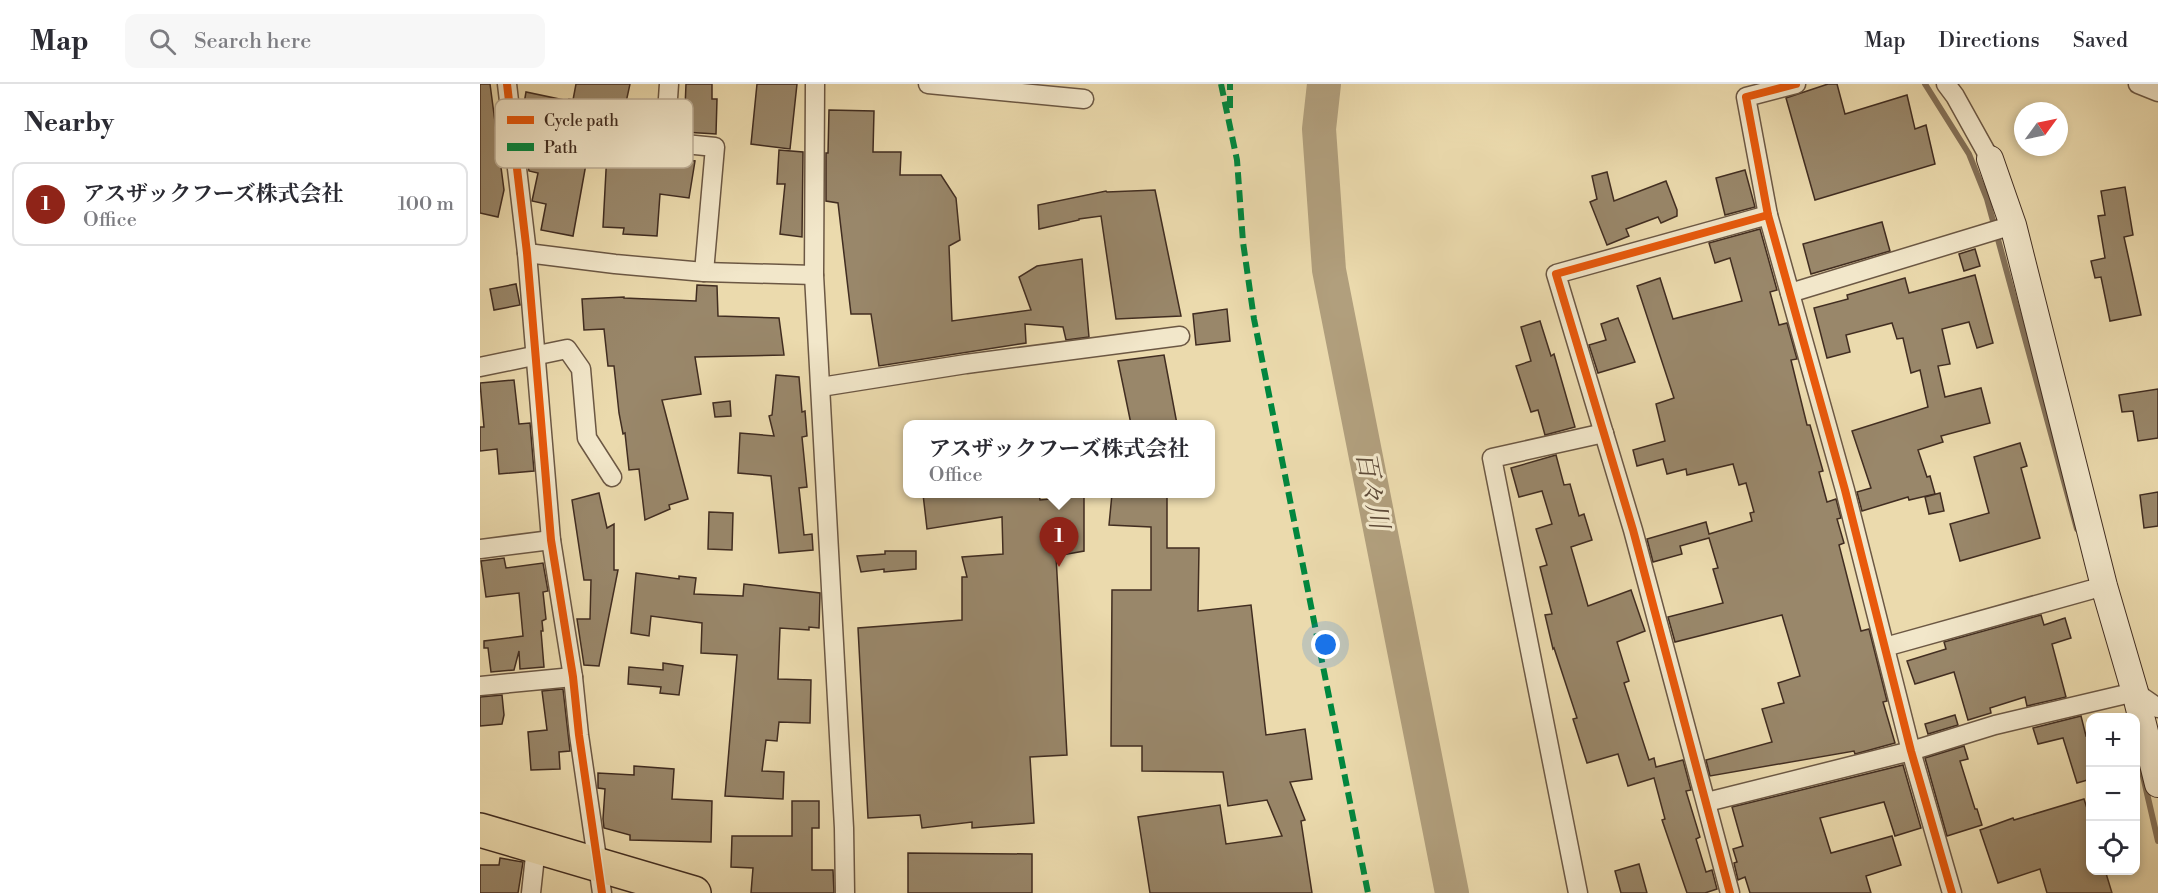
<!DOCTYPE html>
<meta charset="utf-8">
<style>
:root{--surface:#fff;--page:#f7f7f7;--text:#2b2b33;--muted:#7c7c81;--line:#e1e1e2;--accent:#8f2418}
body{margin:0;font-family:"Libre Bodoni","Noto Serif JP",serif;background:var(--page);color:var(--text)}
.controls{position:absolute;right:18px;bottom:18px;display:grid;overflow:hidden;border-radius:12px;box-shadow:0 3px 9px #0003}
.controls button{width:54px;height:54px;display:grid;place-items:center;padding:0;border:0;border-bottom:2px solid var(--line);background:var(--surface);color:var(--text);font:30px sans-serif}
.compass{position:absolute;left:1534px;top:18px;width:54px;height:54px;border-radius:50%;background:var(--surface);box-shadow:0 3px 9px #0003;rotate:57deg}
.you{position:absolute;left:846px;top:561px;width:21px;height:21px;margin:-15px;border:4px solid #fff;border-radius:50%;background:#1a73e8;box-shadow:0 0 0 9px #1a73e833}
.badge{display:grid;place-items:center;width:39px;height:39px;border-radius:50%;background:var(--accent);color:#fff;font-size:20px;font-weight:700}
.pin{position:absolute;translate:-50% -50px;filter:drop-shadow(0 2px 3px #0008)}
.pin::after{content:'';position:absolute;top:32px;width:21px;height:18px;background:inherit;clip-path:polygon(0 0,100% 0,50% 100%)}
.popup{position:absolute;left:423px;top:336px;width:312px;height:78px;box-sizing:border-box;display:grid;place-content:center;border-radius:12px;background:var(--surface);filter:drop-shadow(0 2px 4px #0005);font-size:20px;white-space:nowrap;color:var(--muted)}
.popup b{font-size:22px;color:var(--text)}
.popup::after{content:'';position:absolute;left:50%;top:100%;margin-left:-12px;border:12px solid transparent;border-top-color:var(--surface)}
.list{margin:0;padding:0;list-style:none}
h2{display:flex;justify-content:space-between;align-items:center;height:78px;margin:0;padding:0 24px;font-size:26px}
h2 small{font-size:20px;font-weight:400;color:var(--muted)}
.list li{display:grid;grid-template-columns:39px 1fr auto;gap:18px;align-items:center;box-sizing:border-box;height:84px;margin:0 12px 12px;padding:0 12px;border:2px solid var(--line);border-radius:12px}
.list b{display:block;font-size:22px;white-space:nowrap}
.list p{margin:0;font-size:20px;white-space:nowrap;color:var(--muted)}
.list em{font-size:20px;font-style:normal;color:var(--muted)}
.icon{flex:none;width:33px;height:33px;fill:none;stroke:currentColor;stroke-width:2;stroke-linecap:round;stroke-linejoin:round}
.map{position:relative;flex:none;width:1678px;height:809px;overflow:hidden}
header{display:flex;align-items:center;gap:36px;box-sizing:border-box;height:84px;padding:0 30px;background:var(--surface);border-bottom:2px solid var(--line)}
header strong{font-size:28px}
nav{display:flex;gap:33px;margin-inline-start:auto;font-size:21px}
.search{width:420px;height:54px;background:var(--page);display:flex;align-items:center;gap:15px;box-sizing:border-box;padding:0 21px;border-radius:12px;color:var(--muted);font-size:22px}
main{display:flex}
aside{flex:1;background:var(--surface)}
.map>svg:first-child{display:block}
</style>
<header>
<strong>Map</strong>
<div class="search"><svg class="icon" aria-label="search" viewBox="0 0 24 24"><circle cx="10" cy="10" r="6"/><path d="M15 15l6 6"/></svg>Search here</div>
<nav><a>Map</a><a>Directions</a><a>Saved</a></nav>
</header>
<main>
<aside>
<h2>Nearby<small></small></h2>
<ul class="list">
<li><span class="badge">1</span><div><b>アスザックフーズ株式会社</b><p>Office</p></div><em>100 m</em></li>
</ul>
</aside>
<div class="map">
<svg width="1678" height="809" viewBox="0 0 1678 809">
<rect width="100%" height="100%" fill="#ebdaad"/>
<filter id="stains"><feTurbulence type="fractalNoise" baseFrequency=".00333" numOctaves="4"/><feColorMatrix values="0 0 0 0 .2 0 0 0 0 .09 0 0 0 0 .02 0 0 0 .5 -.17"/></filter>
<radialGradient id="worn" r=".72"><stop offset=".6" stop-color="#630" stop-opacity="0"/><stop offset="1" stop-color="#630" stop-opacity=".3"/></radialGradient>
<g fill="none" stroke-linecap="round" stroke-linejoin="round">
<g stroke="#847158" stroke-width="6">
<polyline points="1445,0 1489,70 1507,115 1597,445"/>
<polyline points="1660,679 1678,757"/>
</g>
<polyline stroke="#b19f7d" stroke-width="34" points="844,0 839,45 849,186 972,809"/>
</g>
<g fill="#99876a" stroke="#412d21" stroke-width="1.5">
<polygon points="0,0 10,0 24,106 18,133 0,129"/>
<polygon points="96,0 150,0 140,46 113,43 113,45 76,34 74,44 43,37 42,31 46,8 89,17 89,15 93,16"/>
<polygon points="206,0 232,0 232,15 237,15 236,50 204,48"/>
<polygon points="277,0 317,0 310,65 271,60"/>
<polygon points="1348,0 1357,0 1365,30 1427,11 1435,45 1446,41 1455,80 1335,116 1306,14"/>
<polygon points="349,26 394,27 393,68 421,68 420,91 461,91 476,114 480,156 469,162 472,237 551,226 539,193 557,182 602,175 609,253 586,256 583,243 545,240 546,259 399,282 391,230 371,230 358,119 346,117 346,69 348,69"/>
<polygon points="299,66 323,68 322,153 300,150 305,100 297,100"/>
<polygon points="127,68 182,76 182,72 215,77 209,114 180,110 177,152 143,150 144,144 123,143"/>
<polygon points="62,70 106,80 93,152 61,146 66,120 52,117 58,89 49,87 47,75 53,71"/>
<polygon points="1265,86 1275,123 1245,131 1236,94"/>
<polygon points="1127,88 1134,117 1186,97 1197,126 1197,132 1181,139 1178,133 1146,145 1149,152 1127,161 1110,118 1117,115 1112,92"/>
<polygon points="1645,103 1653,151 1644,153 1661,231 1630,237 1621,193 1615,194 1611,177 1625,174 1618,132 1625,131 1621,107"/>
<polygon points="675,106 701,232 636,235 621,132 599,135 599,136 559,145 558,121 626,107 627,108"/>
<polygon points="1402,138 1410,167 1331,190 1323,160"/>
<polygon points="1280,145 1297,206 1290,208 1299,241 1307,239 1317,275 1311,276 1327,341 1330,341 1343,387 1339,388 1347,418 1356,415 1361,434 1357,435 1364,459 1359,461 1381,547 1389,545 1407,617 1403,618 1415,659 1375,670 1374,667 1230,692 1226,676 1292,658 1282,625 1304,619 1298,599 1320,592 1302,531 1195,558 1188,533 1243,519 1233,485 1238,484 1229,454 1200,462 1202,470 1173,478 1167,455 1226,438 1229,450 1272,437 1270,429 1274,428 1266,399 1259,401 1253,380 1207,391 1206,385 1187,390 1183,375 1157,382 1153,366 1185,357 1176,320 1194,314 1157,202 1180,194 1193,235 1262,217 1250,174 1235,179 1229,159"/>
<polygon points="1495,165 1500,182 1484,187 1479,170"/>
<polygon points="1495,191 1513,259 1497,264 1489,238 1462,245 1470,280 1458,282 1465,313 1501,304 1510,339 1461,352 1463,358 1438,366 1447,393 1450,392 1455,410 1429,416 1428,413 1382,427 1377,408 1391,404 1372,347 1448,323 1440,286 1431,289 1423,254 1417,255 1412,239 1366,251 1370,268 1347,274 1334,224 1368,215 1367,211 1425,194 1429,209"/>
<polygon points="36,200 40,221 14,226 10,205"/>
<polygon points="217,201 237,202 238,232 299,234 304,271 215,273 221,310 182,316 208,415 189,421 190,425 165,436 159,385 149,386 145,349 143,350 139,329 134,282 128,282 124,245 104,246 102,215 144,213 144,214 216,217"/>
<polygon points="747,225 750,257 716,261 713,230"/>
<polygon points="1138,234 1155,278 1118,289 1109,261 1126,256 1121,240"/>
<polygon points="1060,237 1071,272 1074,270 1095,343 1065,351 1058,326 1051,328 1036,282 1051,277 1041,243"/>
<polygon points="684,271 697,340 651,340 638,277"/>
<polygon points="296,291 319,293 322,328 325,327 327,352 322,353 327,403 319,404 324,451 332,450 333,466 299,469 291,392 258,389 260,349 294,352 289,332 292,331"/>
<polygon points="34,296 39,340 50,339 54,387 19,390 17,365 0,367 0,343 4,343 0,299"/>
<polygon points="1678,305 1678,354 1658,357 1653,327 1642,328 1639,311"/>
<polygon points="250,317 251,332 235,333 233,319"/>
<polygon points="1540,359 1547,382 1541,384 1560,454 1480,477 1470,440 1509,429 1494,373"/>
<polygon points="1076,371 1084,401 1090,400 1099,432 1104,430 1112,456 1091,463 1108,522 1151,506 1165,547 1137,558 1149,597 1144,599 1169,676 1174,674 1176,683 1203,676 1211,706 1206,707 1220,753 1216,755 1226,788 1232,786 1237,805 1225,809 1207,809 1182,736 1185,735 1174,694 1148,702 1138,670 1107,679 1093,635 1097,634 1074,564 1073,565 1065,531 1072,530 1060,483 1067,481 1056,445 1072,440 1062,407 1039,413 1031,384"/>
<polygon points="1678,408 1678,442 1664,444 1660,411"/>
<polygon points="119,409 127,444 134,440 134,486 138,486 119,582 104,581 97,535 110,535 111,496 104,496 92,416"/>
<polygon points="1460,409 1464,427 1449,430 1445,413"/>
<polygon points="443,410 559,410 560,416 604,412 604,467 576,472 587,671 550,673 554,739 492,744 492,738 442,744 440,731 388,734 378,544 482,536 482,493 487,493 482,473 523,470 522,433 447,445"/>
<polygon points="632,410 687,410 687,464 719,464 718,527 771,521 786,651 825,645 832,695 810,698 825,736 821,737 832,809 670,809 658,733 740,721 746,760 802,752 787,716 748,722 743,688 662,687 662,662 631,662 632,506 671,506 671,443 629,441"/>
<polygon points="229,428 253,429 252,466 228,465"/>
<polygon points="405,467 436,467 436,485 404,488 404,485 381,488 377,472 405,470"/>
<polygon points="24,474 26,484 63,479 68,507 63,508 66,535 62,537 63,547 61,547 64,583 40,585 39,567 34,586 11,588 8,564 4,564 4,557 43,552 39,509 6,513 1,477"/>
<polygon points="156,489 199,495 199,492 216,494 214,510 263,512 264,500 340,509 339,544 329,543 329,546 300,544 298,595 331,596 330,639 299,638 297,657 286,656 282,687 304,688 303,715 245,712 257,571 221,569 222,539 171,532 169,552 151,549"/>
<polygon points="1561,531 1564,541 1585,534 1591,554 1572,560 1586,613 1547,622 1545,613 1510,624 1511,629 1488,636 1474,588 1435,600 1427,577 1466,565 1464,558"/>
<polygon points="183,579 203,582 199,611 180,609 181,603 148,600 149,583 183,586"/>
<polygon points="83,605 90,667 79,668 80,685 51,686 48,648 67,646 62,607"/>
<polygon points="22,611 24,631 22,640 0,642 0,613"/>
<polygon points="1475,631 1478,641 1448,650 1445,640"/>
<polygon points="1601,632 1606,652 1611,650 1611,695 1597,699 1583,654 1558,660 1553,644"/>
<polygon points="1484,662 1488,675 1480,677 1495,725 1497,725 1502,741 1467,752 1445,674"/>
<polygon points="1423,681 1441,744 1415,752 1404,718 1340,734 1351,769 1412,752 1421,781 1386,792 1391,809 1270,809 1265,793 1258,796 1254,779 1257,778 1253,765 1263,762 1252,723"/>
<polygon points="154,682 194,685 192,715 232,717 231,758 150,756 150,751 124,744 123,735 125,705 118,704 118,689 154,691"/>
<polygon points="1604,715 1611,737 1611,786 1625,786 1632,809 1567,809 1560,785 1518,799 1500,746 1533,734 1534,736"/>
<polygon points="312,717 339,717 339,744 332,744 332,786 353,786 354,809 271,809 273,784 251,783 252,752 312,752"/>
<polygon points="428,769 552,770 552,809 428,809"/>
<polygon points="20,774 43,778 38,809 0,809 0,781 19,781"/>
<polygon points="1159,780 1167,809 1141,809 1135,787"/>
</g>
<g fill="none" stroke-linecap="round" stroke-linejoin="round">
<g stroke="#6c5844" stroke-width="21">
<g id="street">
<polyline points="27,0 47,169 71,456 93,593 99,651 122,809"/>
<polyline points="189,0 185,58 235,63 224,188"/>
<polyline points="335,0 334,191 364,744 365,809"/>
<polyline points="448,0 604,15"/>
<polyline points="1316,0 1266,13 1288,131 1365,406 1431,667 1472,809"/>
<polyline points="1466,0 1475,12 1510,75"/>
<polyline points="1658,0 1678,8"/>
<polyline points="47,169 135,180 224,188 334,191"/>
<polyline points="1310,209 1533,141"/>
<polyline points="0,283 87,265 101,285 107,354 132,393"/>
<polyline points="341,303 486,280 700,252"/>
<polyline points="0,465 71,456"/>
<polyline points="1405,563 1624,502"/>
<polyline points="0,602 93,593"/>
<polyline points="1227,718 1431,667 1515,641 1655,608 1678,624"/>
<polyline points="51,809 56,763"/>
<polyline points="1098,809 1012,374 1124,349"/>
<polyline points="1250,809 1153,446 1076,190 1288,131"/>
</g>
</g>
<g stroke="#412d21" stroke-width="28">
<polyline id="secondary" points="1510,75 1533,141 1624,502 1655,608 1678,700"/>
</g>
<g stroke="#412d21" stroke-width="36">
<polyline id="highway" points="0,746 214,809"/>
</g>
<use href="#street" stroke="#f2e7ca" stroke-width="18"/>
<use href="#secondary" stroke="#f2e7ca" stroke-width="26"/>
<use href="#highway" stroke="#ebdaad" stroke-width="33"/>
<g stroke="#00873e" stroke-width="6" stroke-dasharray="12 6" stroke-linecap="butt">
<polyline points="741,0 757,76 763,158 774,235 888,809"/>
<polyline points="750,24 750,0"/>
</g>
<g stroke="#f2e7ca" stroke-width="11">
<g id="cycleway">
<polyline points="27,0 47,169 71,456 93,593 99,651 122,809"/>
<polyline points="1316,0 1266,13 1288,131 1365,406 1431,667 1472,809"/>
<polyline points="1250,809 1153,446 1076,190 1288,131"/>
</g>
</g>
<use href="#cycleway" stroke="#e8590c" stroke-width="8"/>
</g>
<g text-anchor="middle" stroke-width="6" stroke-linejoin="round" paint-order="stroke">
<g font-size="26" font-style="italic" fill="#5d4a38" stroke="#f2e7ca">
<text transform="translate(893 406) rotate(79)" y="9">百々川</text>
</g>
</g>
<rect x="15" y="15" width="198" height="69" rx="9" fill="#f2e7ca" stroke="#bdaf97" stroke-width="1.5"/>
<rect x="27" y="32" width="27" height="8" fill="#e8590c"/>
<rect x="27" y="59" width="27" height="8" fill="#00873e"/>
<g font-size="16" fill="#412d21">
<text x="64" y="42">Cycle path</text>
<text x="64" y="69">Path</text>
</g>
<rect width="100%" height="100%" filter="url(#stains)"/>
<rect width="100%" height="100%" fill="url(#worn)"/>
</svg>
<div class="controls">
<button>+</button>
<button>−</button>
<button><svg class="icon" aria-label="locate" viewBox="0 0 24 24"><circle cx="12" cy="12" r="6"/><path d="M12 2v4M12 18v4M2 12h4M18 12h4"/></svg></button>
</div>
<svg class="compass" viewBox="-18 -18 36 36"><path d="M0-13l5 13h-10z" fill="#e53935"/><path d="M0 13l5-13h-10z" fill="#7c7c81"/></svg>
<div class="you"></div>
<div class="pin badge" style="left:579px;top:483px">1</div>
<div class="popup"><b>アスザックフーズ株式会社</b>Office</div>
</div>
</main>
